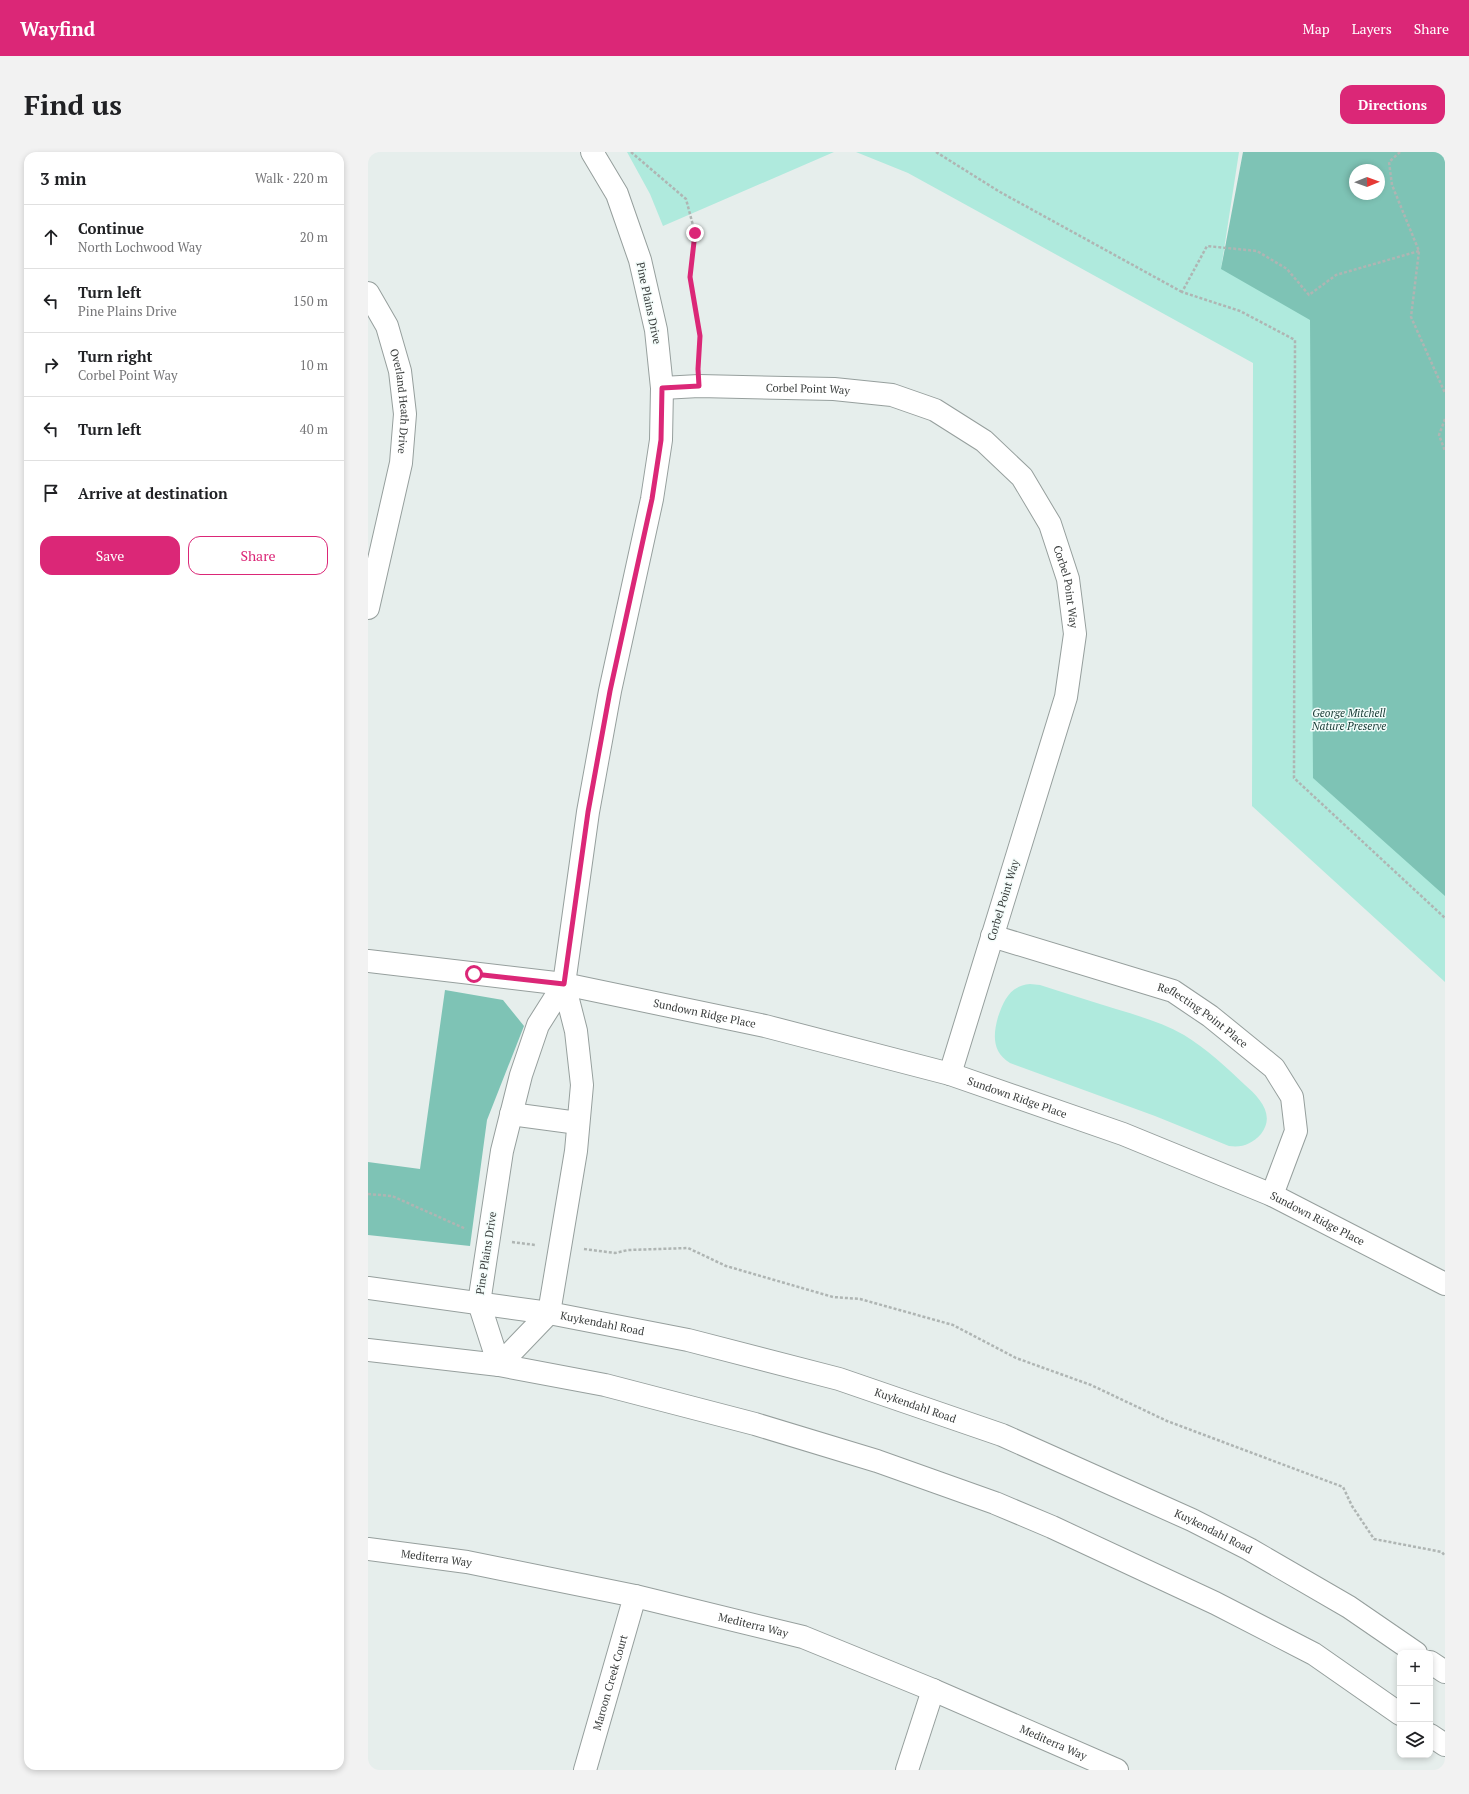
<!DOCTYPE html>
<meta charset="utf-8">
<style>
:root{--surface:#fff;--page:#f2f2f2;--text:#202124;--muted:#757577;--line:#e0e0e0;--accent:#db2777}
body{margin:0;font-family:"PT Serif",serif;background:var(--page);color:var(--text)}
.controls{position:absolute;right:12px;bottom:12px;display:grid;overflow:hidden;border-radius:8px;box-shadow:0 2px 6px #0003}
.controls button{width:36px;height:36px;display:grid;place-items:center;padding:0;border:0;border-bottom:1px solid var(--line);background:var(--surface);color:var(--text);font:20px sans-serif}
.compass{position:absolute;left:981px;top:12px;width:36px;height:36px;border-radius:50%;background:var(--surface);box-shadow:0 2px 6px #0003;rotate:89deg}
.stop{position:absolute;width:12px;height:12px;margin:-9px;border:3px solid #db2777;border-radius:50%;background:#fff}
.stop.end{background:#db2777;border-color:#fff;box-shadow:0 1px 4px #0008}
.list{margin:0;padding:0;list-style:none}
h2{display:flex;justify-content:space-between;align-items:center;height:52px;margin:0;padding:0 16px;font-size:17px}
h2 small{font-size:13px;font-weight:400;color:var(--muted)}
.list li{display:grid;grid-template-columns:26px 1fr auto;gap:12px;align-items:center;box-sizing:border-box;height:64px;padding:0 16px;border-top:1px solid var(--line)}
.list b{display:block;font-size:15px;white-space:nowrap}
.list p{margin:0;font-size:13px;white-space:nowrap;color:var(--muted)}
.list em{font-size:13px;font-style:normal;color:var(--muted)}
.actions{display:flex;gap:8px;padding:12px 16px}
.actions a{flex:1;padding:9px 0;border:1px solid var(--accent);border-radius:12px;text-align:center;font-size:14px;color:var(--accent)}
.actions .main{background:var(--accent);color:#fff}
.icon{flex:none;width:22px;height:22px;fill:none;stroke:currentColor;stroke-width:2;stroke-linecap:round;stroke-linejoin:round}
.map{position:relative;flex:none;width:1077px;height:1618px;overflow:hidden;border-radius:12px}
header{display:flex;align-items:center;gap:24px;box-sizing:border-box;height:56px;padding:0 20px;background:var(--accent);color:#fff}
header strong{font-size:19px}
nav{display:flex;gap:22px;margin-inline-start:auto;font-size:14px}
.intro{display:flex;align-items:center;justify-content:space-between;box-sizing:border-box;height:96px;padding:0 24px}
h1{margin:0;font-size:28px}
.button{padding:10px 18px;border-radius:12px;background:var(--accent);color:#fff;font-size:14px;font-weight:700}
main{display:flex;gap:24px;padding:0 24px}
aside{flex:1;background:var(--surface);border-radius:12px;box-shadow:0 2px 6px #0003}
.map>svg:first-child{display:block}
</style>
<header>
<strong>Wayfind</strong>
<nav><a>Map</a><a>Layers</a><a>Share</a></nav>
</header>
<div class="intro"><h1>Find us</h1><a class="button">Directions</a></div>
<main>
<aside>
<h2>3 min<small>Walk · 220 m</small></h2>
<ul class="list">
<li><svg class="icon" aria-label="ahead" viewBox="0 0 24 24"><path d="M12 20V5M6 11l6-6 6 6"/></svg><div><b>Continue</b><p>North Lochwood Way</p></div><em>20 m</em></li>
<li><svg class="icon" aria-label="left" viewBox="0 0 24 24"><path d="M17 20v-9H6M10 6l-5 5 5 5"/></svg><div><b>Turn left</b><p>Pine Plains Drive</p></div><em>150 m</em></li>
<li><svg class="icon" aria-label="right" viewBox="0 0 24 24"><path d="M7 20v-9h11M14 6l5 5-5 5"/></svg><div><b>Turn right</b><p>Corbel Point Way</p></div><em>10 m</em></li>
<li><svg class="icon" aria-label="left" viewBox="0 0 24 24"><path d="M17 20v-9H6M10 6l-5 5 5 5"/></svg><div><b>Turn left</b></div><em>40 m</em></li>
<li><svg class="icon" aria-label="arrive" viewBox="0 0 24 24"><path d="M6 21V4h12l-3 4 3 4H6"/></svg><div><b>Arrive at destination</b></div></li>
</ul>
<div class="actions"><a class="main">Save</a><a>Share</a></div>
</aside>
<div class="map">
<svg width="1077" height="1618" viewBox="0 0 1077 1618">
<rect width="100%" height="100%" fill="#e6eeec"/>
<g fill="#afeadd" fill-rule="evenodd">
<polygon points="259,0 466,0 295,74 282,42"/>
<path d="M488,0H871L853,117L878,0H1077V830L884,654L885,211L540,21ZM987,18H1011V42H987Z"/>
<path d="M662,832L672,833C697,841 722,849 748,857C771,864 795,871 816,883C839,897 858,915 877,933C891,945 908,963 893,982C884,992 874,996 861,994L787,964L642,911C624,900 625,883 630,865C636,848 642,834 662,832Z"/>
</g>
<g fill="#7ec3b5" fill-rule="evenodd">
<path d="M875,0H1077V744L945,626L942,168L853,117ZM987,18H1011V42H987Z"/>
<polygon points="77,838 135,848 156,874 119,968 102,1094 0,1083 0,1010 52,1017"/>
</g>
<g fill="none" stroke-linecap="round" stroke-linejoin="round">
<g stroke="#969f9d" stroke-width="24">
<g id="minor">
<path id="s1" d="M0,141L19,174L32,219L37,262L33,311L0,456"/>
<path id="s2" d="M294,236L331,234L466,237L524,243L567,258L616,289L654,325L682,372L700,427L707,482L698,545L582,922"/>
<path id="s3" d="M624,784L805,839L842,864L906,916L924,945L928,979L904,1043"/>
<path id="s4" d="M0,809L196,832L397,874L582,922L755,982L904,1043L1077,1132"/>
<polyline points="196,832 170,873 153,923 134,999 111,1151 131,1213 181,1161 208,999 214,933 208,879 196,832 220,660 242,539 284,347 293,288 294,236 288,178 272,108 249,42 224,0"/>
<polyline points="143,962 210,971"/>
<path id="s5" d="M0,1397L99,1410L267,1444L435,1485L565,1538L749,1618"/>
<path id="s6" d="M217,1618L267,1444"/>
<polyline points="539,1618 565,1538"/>
</g>
</g>
<g stroke="#969f9d" stroke-width="24">
<g id="secondary">
<path id="s7" d="M0,1136L181,1161L320,1188L471,1227L634,1283L824,1368L881,1397L981,1455L1048,1501"/>
<polyline points="0,1198 131,1213 237,1233 387,1272 509,1309 627,1351 684,1375 847,1451 946,1502 1032,1562"/>
<polyline points="1062,1510 1077,1520"/>
<polyline points="1062,1583 1077,1593"/>
</g>
</g>
<g stroke="#afb5b3" stroke-width="2.5" stroke-dasharray="3 2" stroke-linecap="butt">
<polyline points="263,0 318,47 327,81 322,125 332,183 330,210"/>
<polyline points="568,0 632,40 814,140"/>
<polyline points="1032,0 1021,10 1024,33 1051,99 1043,165 1077,241"/>
<polyline points="1051,99 968,123 941,143 919,117 889,99 839,94 814,140 872,159 927,188 926,626 1077,766"/>
<polyline points="1077,267 1071,283 1077,299"/>
<polyline points="0,1042 24,1044 98,1077"/>
<polyline points="144,1090 167,1093"/>
<polyline points="216,1097 247,1101 260,1098 320,1096 358,1114 465,1145 492,1147 585,1173 648,1206 723,1233 799,1269 975,1335 984,1354 1006,1387 1074,1400 1077,1404"/>
</g>
<use href="#minor" stroke="#fff" stroke-width="22"/>
<use href="#secondary" stroke="#fff" stroke-width="22"/>
</g>
<g fill="none" stroke-linecap="round" stroke-linejoin="round">
<polyline stroke="#db2777" stroke-width="5" points="106,822 196,832 220,660 242,539 284,347 293,288 294,236 331,234 330,217 332,184 322,125 327,81"/>
</g>
<g text-anchor="middle" stroke-width="3" stroke-linejoin="round" paint-order="stroke">
<g font-size="11" fill="#393c3b" stroke="#f3fcfa">
<text transform="translate(281 151) rotate(78)" y="4">Pine Plains Drive</text>
<text dy="4" stroke="none"><textPath href="#s2" startOffset="146">Corbel Point Way</textPath></text>
<text dy="4" stroke="none"><textPath href="#s1" startOffset="115">Overland Heath Drive</textPath></text>
<text dy="4" stroke="none"><textPath href="#s2" startOffset="506">Corbel Point Way</textPath></text>
<text transform="translate(635 748) rotate(-73)" y="4">Corbel Point Way</text>
<text dy="4" stroke="none"><textPath href="#s4" startOffset="341">Sundown Ridge Place</textPath></text>
<text dy="4" stroke="none"><textPath href="#s3" startOffset="227">Reflecting Point Place</textPath></text>
<text dy="4" stroke="none"><textPath href="#s4" startOffset="665">Sundown Ridge Place</textPath></text>
<text dy="4" stroke="none"><textPath href="#s4" startOffset="989">Sundown Ridge Place</textPath></text>
<text transform="translate(118 1101) rotate(-81)" y="4">Pine Plains Drive</text>
<text dy="4" stroke="none"><textPath href="#s7" startOffset="237">Kuykendahl Road</textPath></text>
<text dy="4" stroke="none"><textPath href="#s7" startOffset="561">Kuykendahl Road</textPath></text>
<text dy="4" stroke="none"><textPath href="#s7" startOffset="885">Kuykendahl Road</textPath></text>
<text dy="4" stroke="none"><textPath href="#s5" startOffset="69">Mediterra Way</textPath></text>
<text dy="4" stroke="none"><textPath href="#s5" startOffset="393">Mediterra Way</textPath></text>
<text dy="4" stroke="none"><textPath href="#s6" startOffset="91">Maroon Creek Court</textPath></text>
<text dy="4" stroke="none"><textPath href="#s5" startOffset="716">Mediterra Way</textPath></text>
</g>
<g font-size="11" font-style="italic" fill="#183a34" stroke="#f3fcfa">
<text x="981" y="565">George Mitchell<tspan x="981" dy="13">Nature Preserve</tspan></text>
</g>
</g>
</svg>
<div class="controls">
<button>+</button>
<button>−</button>
<button><svg class="icon" aria-label="layers" viewBox="0 0 24 24"><path d="M12 4l9 5-9 5-9-5zM3 14l9 5 9-5"/></svg></button>
</div>
<svg class="compass" viewBox="-18 -18 36 36"><path d="M0-13l5 13h-10z" fill="#e53935"/><path d="M0 13l5-13h-10z" fill="#757577"/></svg>
<div class="stop" style="left:106px;top:822px"></div>
<div class="stop end" style="left:327px;top:81px"></div>
</div>
</main>
